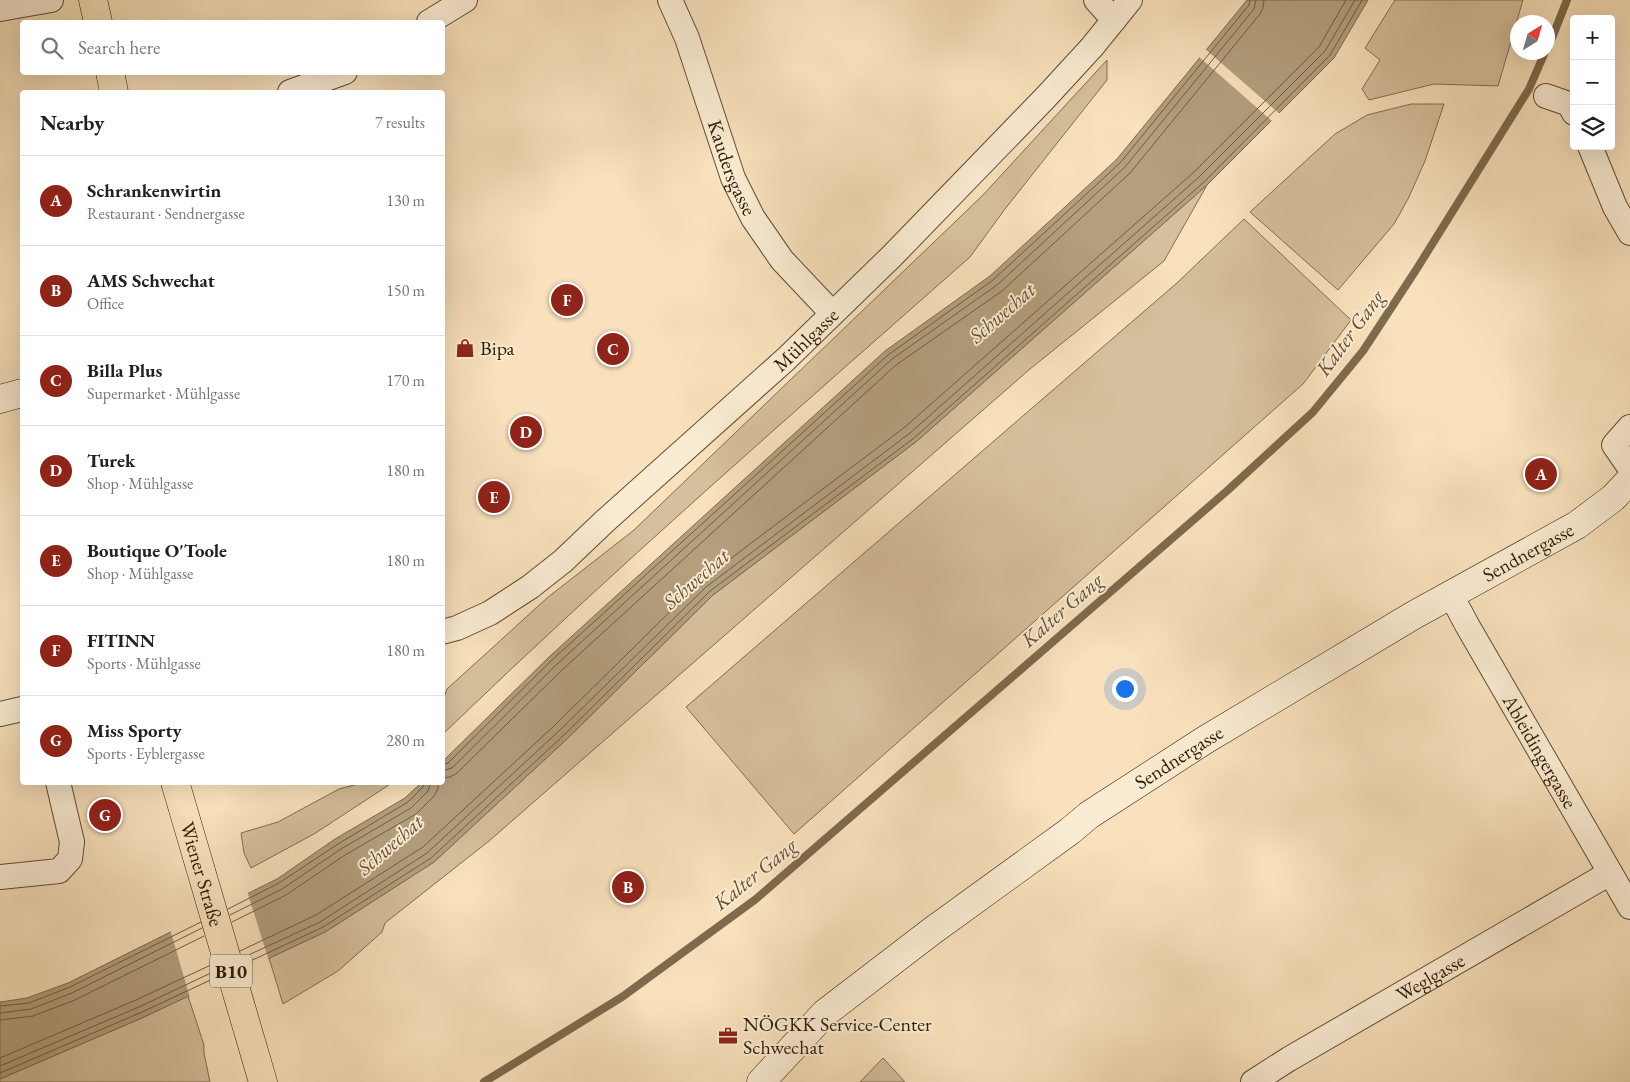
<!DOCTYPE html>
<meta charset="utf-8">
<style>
:root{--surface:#fff;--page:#f6f6f6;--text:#202124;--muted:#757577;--line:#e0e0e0;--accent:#8f2418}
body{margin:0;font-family:"EB Garamond",serif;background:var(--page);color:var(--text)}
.controls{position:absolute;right:15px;top:15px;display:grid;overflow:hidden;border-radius:5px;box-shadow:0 5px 20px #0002}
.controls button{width:45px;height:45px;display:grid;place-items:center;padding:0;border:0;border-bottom:1px solid var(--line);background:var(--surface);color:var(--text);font:25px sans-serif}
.compass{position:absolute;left:1510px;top:15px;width:45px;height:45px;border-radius:50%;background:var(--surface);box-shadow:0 5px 20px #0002;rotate:37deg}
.you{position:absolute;left:1124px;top:688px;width:18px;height:18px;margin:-12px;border:4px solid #fff;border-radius:50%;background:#1a73e8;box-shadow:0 0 0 8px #1a73e833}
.badge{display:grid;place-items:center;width:32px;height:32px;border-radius:50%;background:var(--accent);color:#fff;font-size:16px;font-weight:700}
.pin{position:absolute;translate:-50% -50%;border:2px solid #fff;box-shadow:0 1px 5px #0006}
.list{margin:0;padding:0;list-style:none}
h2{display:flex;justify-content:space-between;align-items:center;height:65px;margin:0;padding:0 20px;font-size:21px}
h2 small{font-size:16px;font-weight:400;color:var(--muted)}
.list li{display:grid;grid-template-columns:32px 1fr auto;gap:15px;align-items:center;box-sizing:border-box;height:90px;padding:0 20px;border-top:1px solid var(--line)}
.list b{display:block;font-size:19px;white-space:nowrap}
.list p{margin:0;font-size:16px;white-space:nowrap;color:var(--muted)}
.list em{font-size:16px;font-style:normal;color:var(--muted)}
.icon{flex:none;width:28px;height:28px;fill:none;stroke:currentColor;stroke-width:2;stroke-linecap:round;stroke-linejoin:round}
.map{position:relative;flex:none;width:1630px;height:1082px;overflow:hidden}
.search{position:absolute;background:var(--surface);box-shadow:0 5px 20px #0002;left:20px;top:20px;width:425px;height:55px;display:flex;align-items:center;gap:12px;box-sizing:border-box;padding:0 18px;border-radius:5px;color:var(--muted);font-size:19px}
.panel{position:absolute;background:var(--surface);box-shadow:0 5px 20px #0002;left:20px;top:90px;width:425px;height:695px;border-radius:5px}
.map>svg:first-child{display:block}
</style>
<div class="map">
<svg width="1630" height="1082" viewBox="0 0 1630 1082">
<rect width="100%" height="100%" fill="#f8e1bc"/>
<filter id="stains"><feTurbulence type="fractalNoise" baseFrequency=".004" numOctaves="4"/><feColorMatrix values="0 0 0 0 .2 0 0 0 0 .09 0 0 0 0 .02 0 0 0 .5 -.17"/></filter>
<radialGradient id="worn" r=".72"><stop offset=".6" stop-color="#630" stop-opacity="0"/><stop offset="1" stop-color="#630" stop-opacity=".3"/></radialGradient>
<g fill="#d6bf9c" stroke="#826d4f">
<polygon points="1395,0 1523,0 1498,86 1434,84 1369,100 1362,89 1380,60 1365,48"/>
<path d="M1107,60V80L1005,209L970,257C792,414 613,570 443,734V700L447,689L547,598L634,530L983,195Z"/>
<polygon points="1411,104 1444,104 1425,161 1408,199 1394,224 1338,290 1250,212 1335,134 1367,115"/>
<polygon points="1207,185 1164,261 1030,369 489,841 385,923 382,932 338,971 283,1004 269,958 325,932 434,862 568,738 713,595 917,441"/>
<polygon points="1244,219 1351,320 1303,384 794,834 686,707 1178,282"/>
<polygon points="366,782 392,783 314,834 251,868 244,853 241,833 278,822 339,789"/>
<polygon points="188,996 204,1045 204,1053 210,1082 0,1082 0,1079 144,1017"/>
<polygon points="883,1058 905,1082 860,1082"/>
</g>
<polygon fill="#b39e7d" stroke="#7e6a4c" points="1247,0 1368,0 1334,58 1207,185 917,441 713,595 568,738 434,862 325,932 144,1017 0,1079 0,1002 27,998 68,983 277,879 335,839 405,798 421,783 442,782 443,761 549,657 885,351 990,276 1117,159"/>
<g fill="#f8e1bc">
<polygon points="1204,48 1281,115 1273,122 1198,56"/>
<polygon points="247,891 269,961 190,998 170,929"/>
</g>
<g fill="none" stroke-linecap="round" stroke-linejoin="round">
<g stroke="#705c40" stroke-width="1">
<polyline points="442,765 448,763 552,660 888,355 993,280 1120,163 1249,5 1250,0"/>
<polyline points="442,771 452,768 556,665 892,359 997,285 1125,167 1254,9 1256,0"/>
<polyline points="442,778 450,777 457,773 562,670 896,365 1002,291 1130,173 1260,14 1263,8 1264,0"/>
<polyline points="228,909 279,883 338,844 408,802 423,787 424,782"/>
<polyline points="230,915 282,889 341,849 411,808 428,791 431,782"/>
<polyline points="232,922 286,895 345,855 416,814 434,796 438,789 438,782"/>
<polyline points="240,951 316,915 423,847 555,725 701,581 905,427 1194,172 1319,47 1346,0"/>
<polyline points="242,958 320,922 427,853 560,730 706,587 910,433 1199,177 1325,51 1355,0"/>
<polyline points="244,964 323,927 431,858 564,735 710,591 914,438 1204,182 1330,55 1362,0"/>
<polyline points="0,1006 29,1003 70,987 201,922"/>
<polyline points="0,1013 31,1009 72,993 202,928"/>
<polyline points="0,1020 33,1016 75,1000 204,936"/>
<polyline points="0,1058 136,1000 213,964"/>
<polyline points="0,1066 139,1007 215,971"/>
<polyline points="0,1073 142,1012 217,977"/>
</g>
<g stroke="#7e6a4c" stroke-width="8">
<polyline points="1548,48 1567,0"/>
<polyline points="484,1082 622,997 756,899 1228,490 1313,412 1363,351 1416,270 1529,89 1545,52"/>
</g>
<g stroke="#604c30" stroke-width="26">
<g id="street">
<path id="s1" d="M670,0L687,38L733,178L753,218L782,260L832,313"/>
<polyline points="1096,0 1114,20"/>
<polyline points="0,9 51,0"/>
<polyline points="429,22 465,0"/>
<polyline points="290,92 345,72"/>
<polyline points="1546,96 1569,104 1574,113"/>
<polyline points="1590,146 1615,207 1630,233"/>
<polyline points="1630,427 1614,445 1630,468"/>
<path id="s2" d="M1451,595L1467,625L1630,907"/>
<path id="s3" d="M442,632L457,628L490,613L530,587L563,561L605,521L786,359L891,257L1046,97L1092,47L1130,0"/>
<polyline points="0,714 22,709"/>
<polyline points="0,877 59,871 70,859 72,842 58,782"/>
<path id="s4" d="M1253,1082L1289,1059L1610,873"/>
</g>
</g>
<g stroke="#2e1b02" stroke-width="29">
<g id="secondary">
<polyline points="0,399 22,393"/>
<path id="s5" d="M761,1082L825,1013L932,931L1070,831L1089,815L1205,740L1414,615L1577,525L1613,498L1630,480"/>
</g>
</g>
<g stroke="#2e1b02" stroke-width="29">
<g id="primary">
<polyline points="93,0 98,22"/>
<polyline points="110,72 114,92"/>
<path id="s6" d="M175,782L263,1082"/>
</g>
</g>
<use href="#street" stroke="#faecd3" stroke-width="24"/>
<use href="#secondary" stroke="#faecd3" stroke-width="28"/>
<use href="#primary" stroke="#f8e1bc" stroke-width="28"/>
</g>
<defs>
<g id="shop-bare" transform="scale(1.5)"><path d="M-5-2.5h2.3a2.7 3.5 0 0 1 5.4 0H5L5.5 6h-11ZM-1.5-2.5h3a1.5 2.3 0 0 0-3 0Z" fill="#8f2418" stroke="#faecd3" stroke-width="2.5" paint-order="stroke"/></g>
<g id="office-bare" transform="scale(1.5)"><path d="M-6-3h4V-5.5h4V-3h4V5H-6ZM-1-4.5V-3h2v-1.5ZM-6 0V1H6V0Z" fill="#8f2418" stroke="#faecd3" stroke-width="2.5" paint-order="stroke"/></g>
</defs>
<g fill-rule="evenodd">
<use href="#shop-bare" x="465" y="348"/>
<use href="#office-bare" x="728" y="1036"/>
</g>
<g text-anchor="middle" stroke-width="4" stroke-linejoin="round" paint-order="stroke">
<rect fill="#faecd3" stroke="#6b5a41" stroke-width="1" x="210" y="954.5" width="42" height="33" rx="4"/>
<g font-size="19" font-weight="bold" fill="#2e1b02">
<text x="231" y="978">B10</text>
</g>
<g font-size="20" fill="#2e1b02" stroke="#faecd3">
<text dy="7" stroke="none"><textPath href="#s1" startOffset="179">Kaudersgasse</textPath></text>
<text dy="7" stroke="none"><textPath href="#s3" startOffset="470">Mühlgasse</textPath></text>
<text dy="7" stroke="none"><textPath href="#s5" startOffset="936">Sendnergasse</textPath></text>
<text dy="7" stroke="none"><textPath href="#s2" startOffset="180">Ableidingergasse</textPath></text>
<text dy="7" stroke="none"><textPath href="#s5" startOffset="531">Sendnergasse</textPath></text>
<text dy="7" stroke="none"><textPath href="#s6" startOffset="96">Wiener Straße</textPath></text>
<text dy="7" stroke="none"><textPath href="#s4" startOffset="206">Weglgasse</textPath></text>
</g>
<g font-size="20" fill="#2e1b02" stroke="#faecd3" text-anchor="start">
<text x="480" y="355">Bipa</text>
<text x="743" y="1031">NÖGKK Service-Center<tspan x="743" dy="23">Schwechat</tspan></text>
</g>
<g font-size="21" font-style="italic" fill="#634f33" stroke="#faecd3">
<text transform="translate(1002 313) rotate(-41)" y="7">Schwechat</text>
<text transform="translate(1350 333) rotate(-54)" y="7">Kalter Gang</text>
<text transform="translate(696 579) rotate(-41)" y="7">Schwechat</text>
<text transform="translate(1062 610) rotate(-41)" y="7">Kalter Gang</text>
<text transform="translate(390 845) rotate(-41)" y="7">Schwechat</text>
<text transform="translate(755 874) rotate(-39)" y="7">Kalter Gang</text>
</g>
</g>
<rect width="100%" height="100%" filter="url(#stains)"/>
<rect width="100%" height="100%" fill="url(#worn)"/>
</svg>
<div class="controls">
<button>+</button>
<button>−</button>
<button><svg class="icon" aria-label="layers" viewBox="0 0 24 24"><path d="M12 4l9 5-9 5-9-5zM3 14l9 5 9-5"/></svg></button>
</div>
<svg class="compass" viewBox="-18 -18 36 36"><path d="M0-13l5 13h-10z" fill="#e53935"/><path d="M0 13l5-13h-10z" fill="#757577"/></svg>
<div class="you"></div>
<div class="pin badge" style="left:1541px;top:474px">A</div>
<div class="pin badge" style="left:628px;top:887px">B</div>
<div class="pin badge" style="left:613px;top:349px">C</div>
<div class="pin badge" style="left:526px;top:432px">D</div>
<div class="pin badge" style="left:494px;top:497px">E</div>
<div class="pin badge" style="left:567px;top:300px">F</div>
<div class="pin badge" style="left:105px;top:815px">G</div>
<div class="search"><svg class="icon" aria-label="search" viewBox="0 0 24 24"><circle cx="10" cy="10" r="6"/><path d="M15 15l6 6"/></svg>Search here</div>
<section class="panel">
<h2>Nearby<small>7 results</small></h2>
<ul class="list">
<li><span class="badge">A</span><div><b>Schrankenwirtin</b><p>Restaurant · Sendnergasse</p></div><em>130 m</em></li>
<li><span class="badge">B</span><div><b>AMS Schwechat</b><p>Office</p></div><em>150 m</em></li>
<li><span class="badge">C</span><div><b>Billa Plus</b><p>Supermarket · Mühlgasse</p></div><em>170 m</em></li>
<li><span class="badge">D</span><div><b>Turek</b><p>Shop · Mühlgasse</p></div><em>180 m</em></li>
<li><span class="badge">E</span><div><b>Boutique O'Toole</b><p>Shop · Mühlgasse</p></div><em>180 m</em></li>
<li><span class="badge">F</span><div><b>FITINN</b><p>Sports · Mühlgasse</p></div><em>180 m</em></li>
<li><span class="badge">G</span><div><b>Miss Sporty</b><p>Sports · Eyblergasse</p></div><em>280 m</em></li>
</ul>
</section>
</div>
